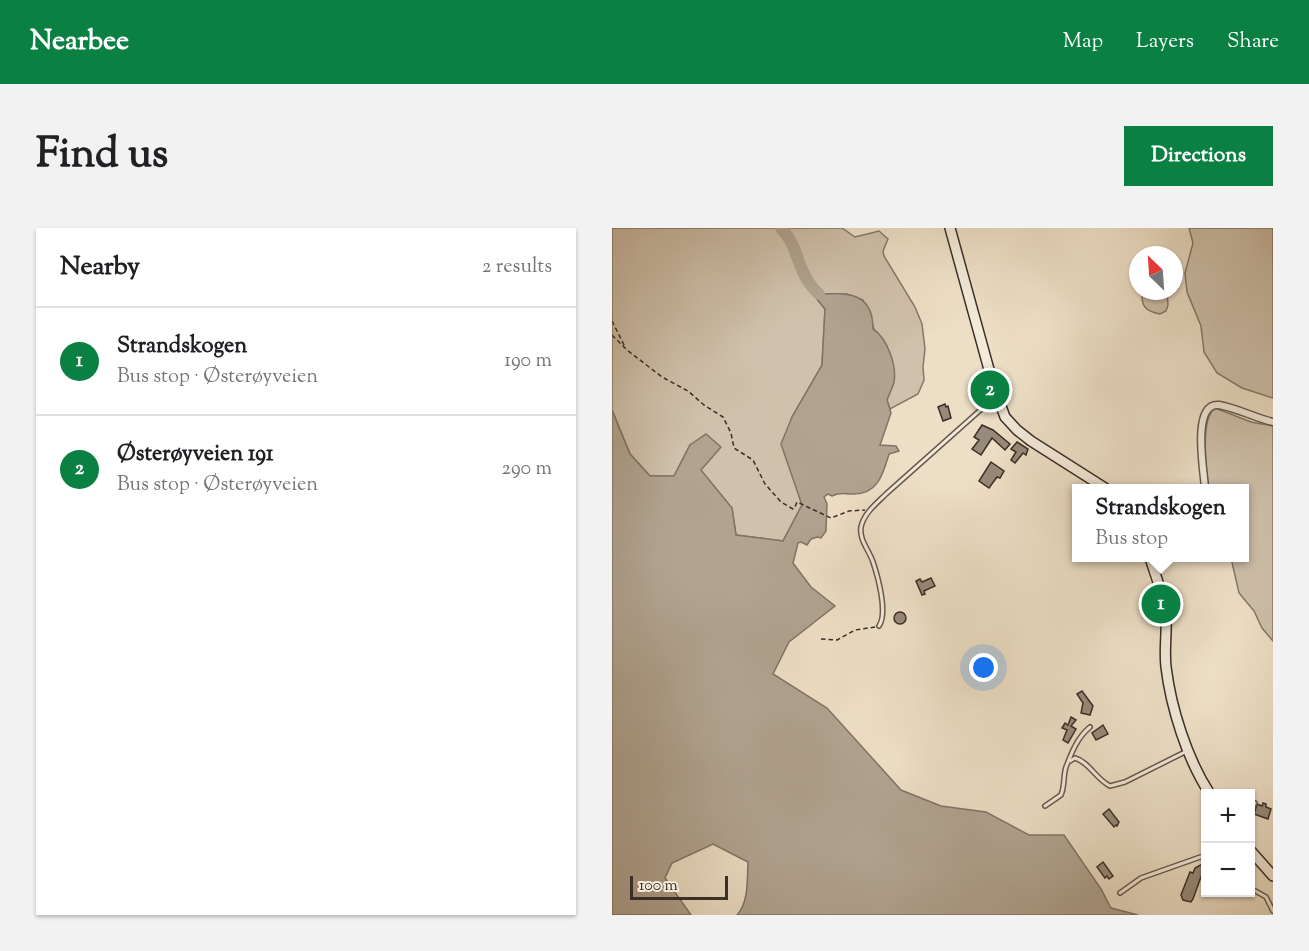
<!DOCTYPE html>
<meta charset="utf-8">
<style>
:root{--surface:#fff;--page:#f2f2f2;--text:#202124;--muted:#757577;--line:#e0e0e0;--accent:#0b8043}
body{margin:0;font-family:"Sorts Mill Goudy",serif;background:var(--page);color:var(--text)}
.controls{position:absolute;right:18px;bottom:18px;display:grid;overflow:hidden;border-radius:0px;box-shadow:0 2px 4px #0004}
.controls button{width:54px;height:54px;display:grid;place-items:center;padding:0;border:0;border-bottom:2px solid var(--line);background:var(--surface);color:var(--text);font:30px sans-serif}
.compass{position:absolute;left:517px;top:18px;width:54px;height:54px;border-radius:50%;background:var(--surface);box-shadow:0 2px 4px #0004;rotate:335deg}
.scale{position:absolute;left:18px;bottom:15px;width:98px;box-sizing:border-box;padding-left:6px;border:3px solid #3a2e28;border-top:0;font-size:16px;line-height:21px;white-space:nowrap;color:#3a2e28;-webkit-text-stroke:4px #f3eada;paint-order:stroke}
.you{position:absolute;left:372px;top:440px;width:21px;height:21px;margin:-15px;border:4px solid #fff;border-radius:50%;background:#1a73e8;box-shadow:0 0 0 9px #1a73e833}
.badge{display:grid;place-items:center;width:39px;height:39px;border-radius:50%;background:var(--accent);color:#fff;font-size:20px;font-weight:700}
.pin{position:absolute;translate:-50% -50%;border:3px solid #fff;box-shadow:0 2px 6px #0006}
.popup{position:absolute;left:460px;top:256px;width:177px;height:78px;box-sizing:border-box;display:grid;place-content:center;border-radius:0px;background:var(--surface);filter:drop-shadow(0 2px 4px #0005);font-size:20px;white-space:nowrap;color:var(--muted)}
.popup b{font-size:22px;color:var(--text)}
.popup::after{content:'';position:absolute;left:50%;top:100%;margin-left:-12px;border:12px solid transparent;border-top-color:var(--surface)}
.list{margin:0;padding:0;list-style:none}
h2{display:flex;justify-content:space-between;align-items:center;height:78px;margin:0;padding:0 24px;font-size:26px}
h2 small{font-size:20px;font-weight:400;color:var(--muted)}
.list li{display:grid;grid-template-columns:39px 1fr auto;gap:18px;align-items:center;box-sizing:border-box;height:108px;padding:0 24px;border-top:2px solid var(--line)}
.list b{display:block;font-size:22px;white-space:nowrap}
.list p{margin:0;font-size:20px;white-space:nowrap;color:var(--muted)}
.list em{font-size:20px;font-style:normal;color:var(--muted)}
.map{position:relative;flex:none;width:661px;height:687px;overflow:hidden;border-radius:0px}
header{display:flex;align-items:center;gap:36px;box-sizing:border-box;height:84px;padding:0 30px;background:var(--accent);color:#fff}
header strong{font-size:28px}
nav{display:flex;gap:33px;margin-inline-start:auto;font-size:21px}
.intro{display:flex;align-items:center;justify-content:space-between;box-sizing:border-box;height:144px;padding:0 36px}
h1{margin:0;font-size:42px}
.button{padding:15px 27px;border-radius:0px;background:var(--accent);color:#fff;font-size:21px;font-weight:700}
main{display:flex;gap:36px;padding:0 36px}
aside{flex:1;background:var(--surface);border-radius:0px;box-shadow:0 2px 4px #0004}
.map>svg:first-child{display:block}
</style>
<header>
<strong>Nearbee</strong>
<nav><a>Map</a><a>Layers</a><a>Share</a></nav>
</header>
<div class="intro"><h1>Find us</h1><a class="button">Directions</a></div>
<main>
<aside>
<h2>Nearby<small>2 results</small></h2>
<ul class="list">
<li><span class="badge">1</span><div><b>Strandskogen</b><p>Bus stop · Østerøyveien</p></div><em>190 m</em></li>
<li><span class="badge">2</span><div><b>Østerøyveien 191</b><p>Bus stop · Østerøyveien</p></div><em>290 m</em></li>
</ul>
</aside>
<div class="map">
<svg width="661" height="687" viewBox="0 0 661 687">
<rect width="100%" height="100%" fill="#eddfc6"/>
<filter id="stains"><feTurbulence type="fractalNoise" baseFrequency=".00333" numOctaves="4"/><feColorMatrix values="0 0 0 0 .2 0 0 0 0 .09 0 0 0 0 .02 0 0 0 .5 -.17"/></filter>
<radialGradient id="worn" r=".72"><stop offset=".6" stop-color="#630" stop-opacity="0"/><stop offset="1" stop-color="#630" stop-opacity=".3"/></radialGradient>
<g fill="#cfc1ab" stroke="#84786a" stroke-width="1.5">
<polygon points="0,0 230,0 243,9 267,3 276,11 271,23 272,28 303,79 310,96 313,121 311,139 312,152 306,166 278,181 275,172 282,153 251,72 235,66 207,66 205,71 213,81 210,137 180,189 182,250 190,277 171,313 124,307 120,280 88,242 78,217 62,248 38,248 18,226 0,182"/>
<polygon points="577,0 661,0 661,170 630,160 605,145 592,124 589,98 575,64 573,45 581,15"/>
<path d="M530,63H555L556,77L554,83L548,86C533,83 529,78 530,63Z"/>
<path d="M603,180L639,194L661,198V413L650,400L642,383L627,365L619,330H633V260H597C594,244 588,191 603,180Z"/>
</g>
<path fill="#b0a390" stroke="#817466" stroke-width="1.5" d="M207,66C236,65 261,64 261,101C275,110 285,137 282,154C281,159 277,166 275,172L279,185L268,217L284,218L287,223L277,226C271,246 266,267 240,266C232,266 228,264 220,268L216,266L212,269L215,276L214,303L209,310L205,309L199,311L195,317L189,314L186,315L181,335L199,359L223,378L177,414L161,446L215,480L289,562L329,578L374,584L417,607H452L489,661L499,680L526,687H125C137,674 135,651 136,634L101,616L60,635L53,650L79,687H0V182L18,226L38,248H62L78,217L94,206L109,219L89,242L120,280L124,307L171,313L190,277L169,216L180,189L210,137L213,81L205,71Z"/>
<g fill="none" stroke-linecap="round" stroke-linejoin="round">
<path stroke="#b0a390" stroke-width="12" d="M169,0C189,21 183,44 207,66"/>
</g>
<g fill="#978a7a" stroke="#3a2e28" stroke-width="1.5">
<polygon points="333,176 334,179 336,178 339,190 331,193 326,179"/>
<polygon points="370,197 381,202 398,216 393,222 380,210 369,227 360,221 367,212 362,209"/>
<polygon points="405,214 416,221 414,227 411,225 403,235 399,232 404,224 399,221"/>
<polygon points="379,234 392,243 388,250 385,249 377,260 367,253"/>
<polygon points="319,350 323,358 312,363 313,366 310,367 304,353 308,351 310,354"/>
<circle cx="288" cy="390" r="6"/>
<polygon points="470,463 481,478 478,487 469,485 471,475 465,466"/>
<polygon points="459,489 464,492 459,498 464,501 456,515 451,512 455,502 450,500 453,495 456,497"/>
<polygon points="491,497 496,506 484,512 480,505"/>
<polygon points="651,575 654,576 654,579 659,581 656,591 642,586 645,576 650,578"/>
<polygon points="497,581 507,594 505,598 504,597 502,599 491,586"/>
<polygon points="491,634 501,648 497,651 495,648 493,650 485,639"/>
<polygon points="594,634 594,647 592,645 590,646 581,671 579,674 571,672 569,667 578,644 581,645 583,640"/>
</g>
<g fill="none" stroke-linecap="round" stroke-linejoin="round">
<g stroke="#675a50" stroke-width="6">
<g id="lane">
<path d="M267,398C276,385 266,349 261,334C257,322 247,312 249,299C252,285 265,275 274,266L383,169"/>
<path d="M458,533L463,530C477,534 484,551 498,558L513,554L575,523"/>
<path d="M433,578L449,567C453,558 451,548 454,539C460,524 465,510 478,499"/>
<polyline points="638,581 643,575"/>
<polyline points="638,660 654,669 661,683"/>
<polyline points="508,665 529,650 594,627"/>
</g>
</g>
<g stroke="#675a50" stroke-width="9">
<path id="street" d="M593,260C592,244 579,174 607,177C625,180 643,190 661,194"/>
</g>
<g stroke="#3a2e28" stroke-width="12">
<g id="secondary">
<polyline points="338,0 381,156 393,189 405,202 419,213 493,260"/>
<path d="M538,330C544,349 552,368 554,388C555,405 552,422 554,439C559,480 575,531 598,566"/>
<polyline points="638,622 661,648"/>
</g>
</g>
<g stroke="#3a2e28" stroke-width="1.5" stroke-dasharray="4.5 3" stroke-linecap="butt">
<polyline points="0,93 13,119"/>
<polyline points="0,107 15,122 50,149 76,163 92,177 111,189 119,205 122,220 141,232 153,256 169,274 181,281 183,279 185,274 219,290 237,283 253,282"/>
<polyline points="209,411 225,412 243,402 263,399"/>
</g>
<use href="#lane" stroke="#f3eada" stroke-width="3"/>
<use href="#street" stroke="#f3eada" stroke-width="6"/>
<use href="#secondary" stroke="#f3eada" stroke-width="9"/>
</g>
<rect width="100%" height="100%" filter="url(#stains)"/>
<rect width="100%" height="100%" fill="url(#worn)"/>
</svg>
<div class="controls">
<button>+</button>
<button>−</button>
</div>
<svg class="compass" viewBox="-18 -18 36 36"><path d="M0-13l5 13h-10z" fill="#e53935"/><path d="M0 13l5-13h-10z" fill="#757577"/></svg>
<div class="scale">100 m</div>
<div class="you"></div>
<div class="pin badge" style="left:549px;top:376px">1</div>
<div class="popup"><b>Strandskogen</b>Bus stop</div>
<div class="pin badge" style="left:378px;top:162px">2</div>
</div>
</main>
